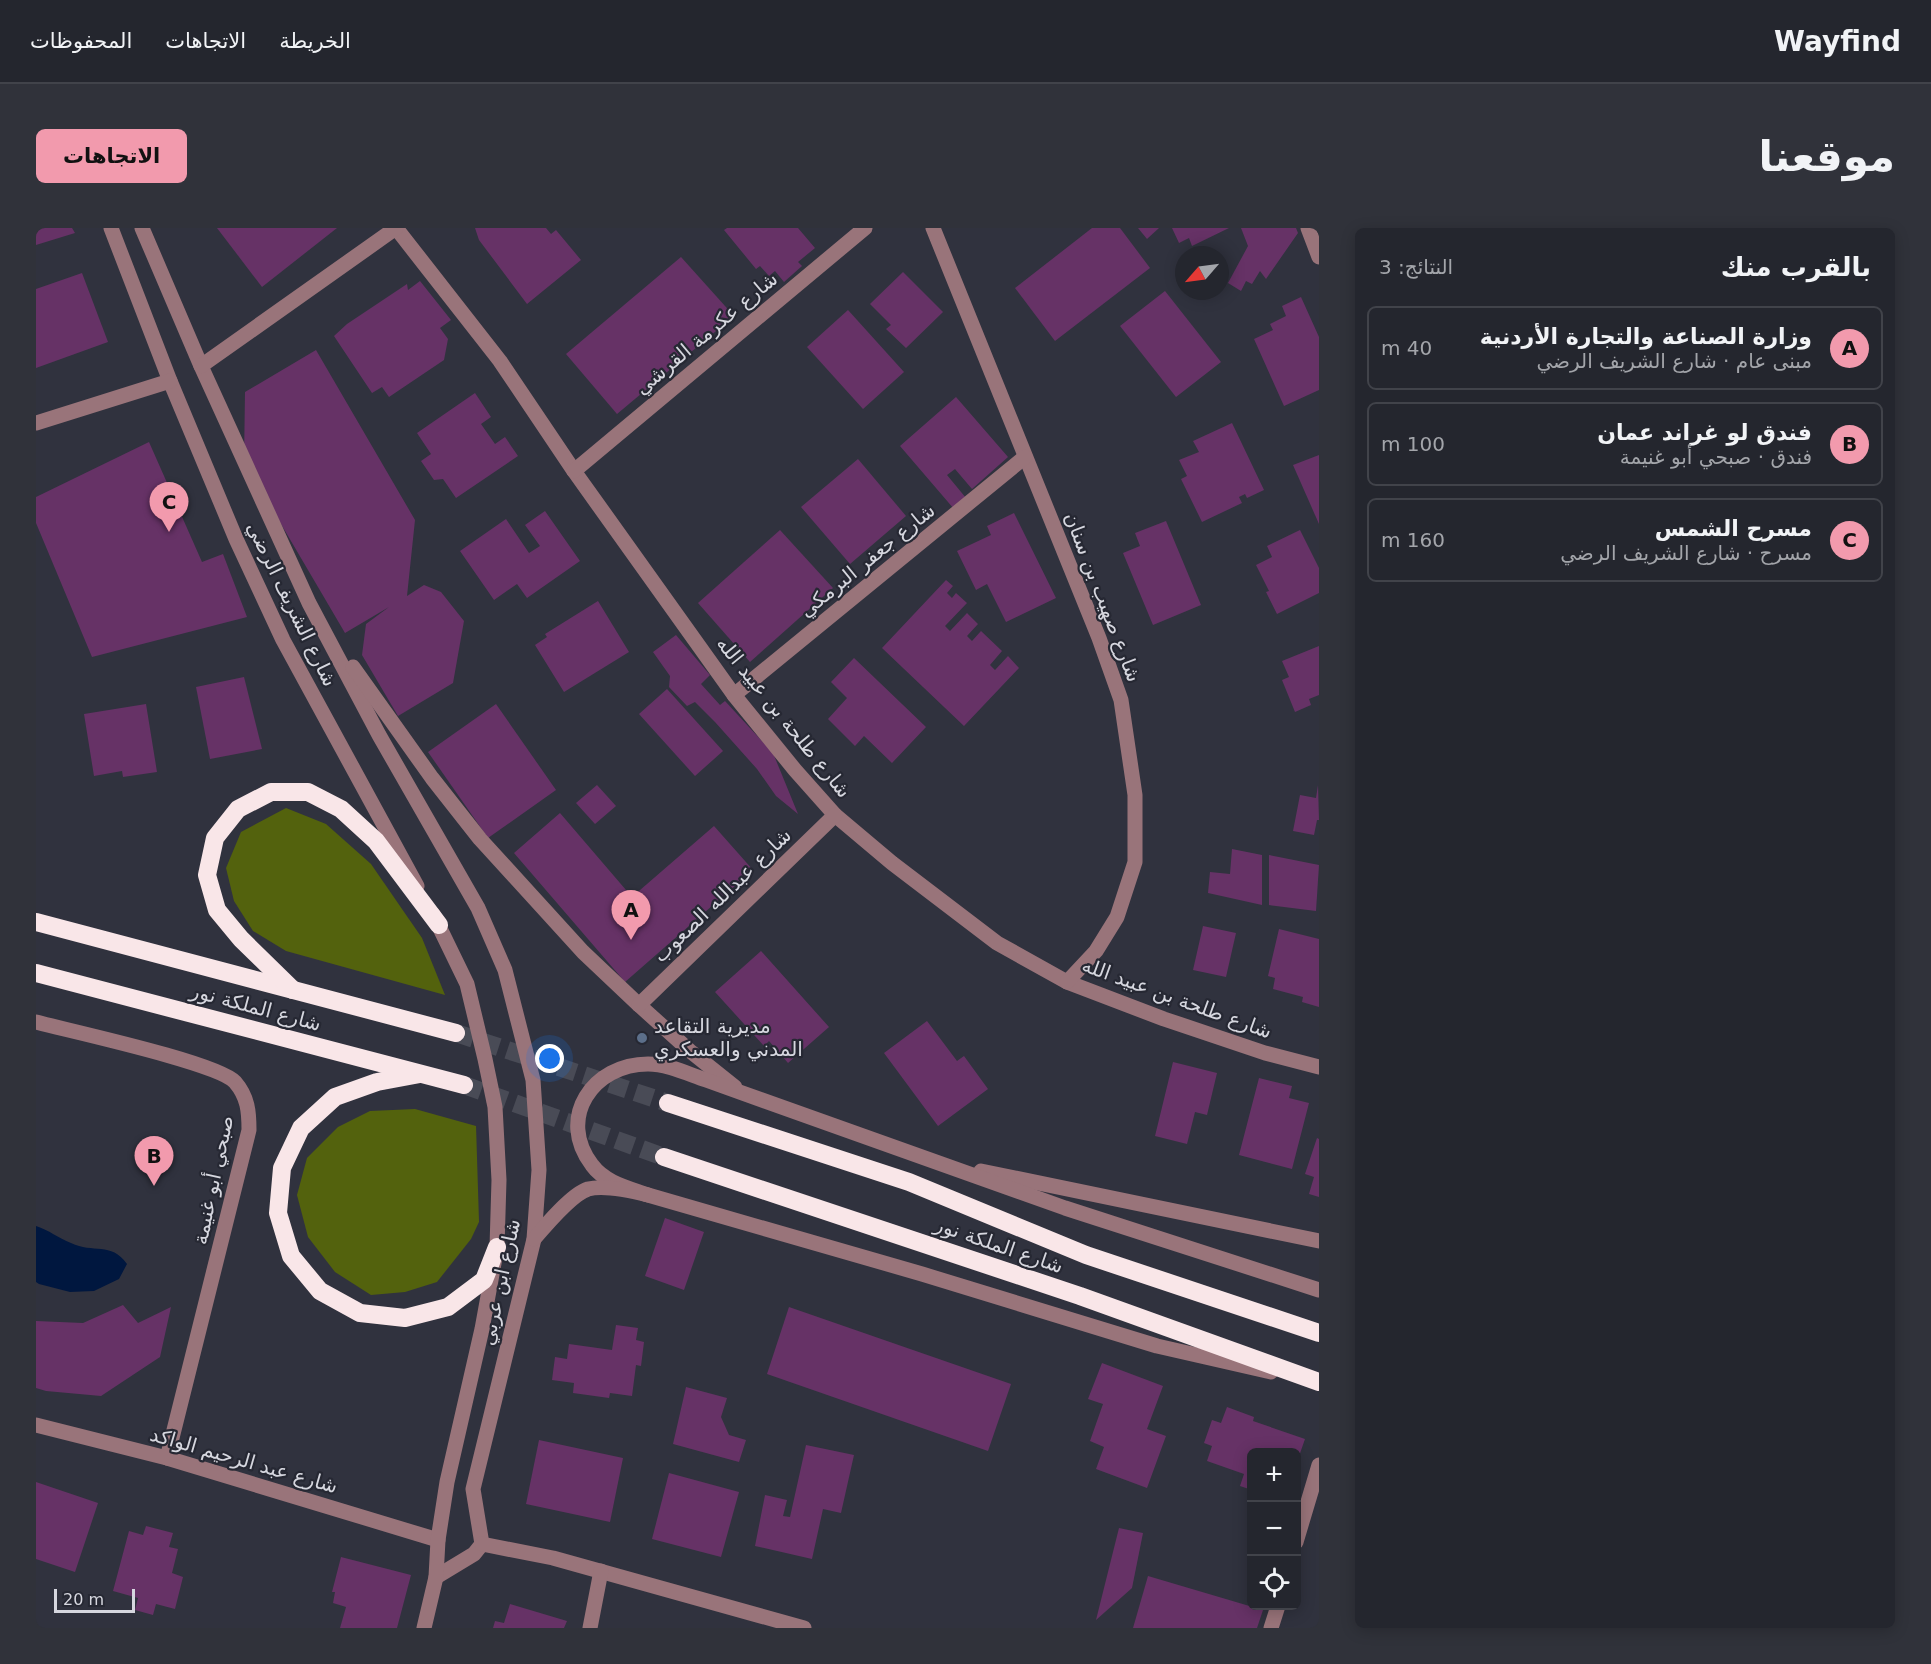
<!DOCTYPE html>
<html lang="ar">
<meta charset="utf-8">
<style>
:root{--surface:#24262e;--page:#30323a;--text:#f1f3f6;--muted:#a3a5aa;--line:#41434a;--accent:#f29aad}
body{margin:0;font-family:"DejaVu Sans","Noto Naskh Arabic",sans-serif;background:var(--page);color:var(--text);direction:rtl}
.controls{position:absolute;right:18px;bottom:18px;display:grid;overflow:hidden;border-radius:9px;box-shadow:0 3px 15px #0003}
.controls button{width:54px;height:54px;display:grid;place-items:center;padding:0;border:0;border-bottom:2px solid var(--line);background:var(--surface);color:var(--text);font:30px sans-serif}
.compass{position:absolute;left:1139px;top:18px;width:54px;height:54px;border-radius:50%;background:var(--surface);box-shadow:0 3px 15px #0003;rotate:242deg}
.scale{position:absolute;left:18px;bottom:15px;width:81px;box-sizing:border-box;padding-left:6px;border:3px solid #d6d7df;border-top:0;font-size:16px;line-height:21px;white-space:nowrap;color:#d6d7df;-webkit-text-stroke:4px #262833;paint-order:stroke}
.you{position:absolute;left:514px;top:831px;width:21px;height:21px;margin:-15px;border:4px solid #fff;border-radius:50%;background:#1a73e8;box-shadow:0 0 0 9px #1a73e833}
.badge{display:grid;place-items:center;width:39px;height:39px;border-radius:50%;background:var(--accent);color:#111;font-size:20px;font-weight:700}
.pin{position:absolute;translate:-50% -50px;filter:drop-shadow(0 2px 3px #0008)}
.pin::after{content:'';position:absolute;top:32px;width:21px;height:18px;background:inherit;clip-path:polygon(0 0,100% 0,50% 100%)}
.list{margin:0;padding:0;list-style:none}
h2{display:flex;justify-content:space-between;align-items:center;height:78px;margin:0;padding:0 24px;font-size:26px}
h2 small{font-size:20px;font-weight:400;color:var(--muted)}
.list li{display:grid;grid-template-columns:39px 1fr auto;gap:18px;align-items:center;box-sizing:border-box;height:84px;margin:0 12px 12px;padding:0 12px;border:2px solid var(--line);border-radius:9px}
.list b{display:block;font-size:22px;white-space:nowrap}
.list p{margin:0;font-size:20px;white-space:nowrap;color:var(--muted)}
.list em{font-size:20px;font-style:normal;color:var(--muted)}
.icon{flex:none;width:33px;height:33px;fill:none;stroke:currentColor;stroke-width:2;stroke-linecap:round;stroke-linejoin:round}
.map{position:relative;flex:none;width:1283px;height:1400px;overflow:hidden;direction:ltr;border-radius:9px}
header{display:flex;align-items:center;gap:36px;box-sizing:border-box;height:84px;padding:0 30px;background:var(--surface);border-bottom:2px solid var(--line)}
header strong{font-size:28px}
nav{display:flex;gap:33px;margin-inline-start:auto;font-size:21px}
.intro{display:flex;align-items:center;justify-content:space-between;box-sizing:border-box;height:144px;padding:0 36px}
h1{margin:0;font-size:42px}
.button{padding:15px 27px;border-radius:9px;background:var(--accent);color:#111;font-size:21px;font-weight:700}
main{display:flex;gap:36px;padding:0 36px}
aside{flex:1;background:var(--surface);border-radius:9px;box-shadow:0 3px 15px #0003}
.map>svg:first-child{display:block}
</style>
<header>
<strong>Wayfind</strong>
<nav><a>الخريطة</a><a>الاتجاهات</a><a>المحفوظات</a></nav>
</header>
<div class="intro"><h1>موقعنا</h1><a class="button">الاتجاهات</a></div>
<main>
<aside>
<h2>بالقرب منك<small>النتائج: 3</small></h2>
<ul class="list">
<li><span class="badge">A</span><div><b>وزارة الصناعة والتجارة الأردنية</b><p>مبنى عام · شارع الشريف الرضي</p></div><em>40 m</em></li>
<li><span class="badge">B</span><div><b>فندق لو غراند عمان</b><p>فندق · صبحي أبو غنيمة</p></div><em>100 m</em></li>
<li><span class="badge">C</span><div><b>مسرح الشمس</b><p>مسرح · شارع الشريف الرضي</p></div><em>160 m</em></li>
</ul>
</aside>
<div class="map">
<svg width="1283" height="1400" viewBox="0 0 1283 1400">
<rect width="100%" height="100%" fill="#30323e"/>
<g fill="#53620d">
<polygon points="250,580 290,596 335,636 386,710 409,767 250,723 217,703 198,673 190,640 205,604"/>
<polygon points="379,881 440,898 443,994 435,1011 401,1054 369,1064 335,1067 299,1044 272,1009 261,967 271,930 302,899 334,883"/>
</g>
<path fill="#00173f" d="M0,998C13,1002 22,1010 35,1015C57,1026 75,1013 91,1036L83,1051L58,1063L34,1064L3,1056L0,1054Z"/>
<g fill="#663266">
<polygon points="0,0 36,0 39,5 0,17"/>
<polygon points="181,0 301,0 226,59"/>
<polygon points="439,0 510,0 515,6 520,2 545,32 491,76 443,12"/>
<polygon points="691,0 762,0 779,20 762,34 766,38 748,54 739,43 733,48 724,38 720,41 688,2"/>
<polygon points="1056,0 1084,0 1114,40 1019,113 979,60"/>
<polygon points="1102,0 1123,0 1111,11"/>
<polygon points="1136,0 1193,0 1156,18 1153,10 1143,15"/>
<polygon points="1205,0 1260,0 1262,5 1230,51 1224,43 1216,56 1210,53 1205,63 1192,55 1212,18"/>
<polygon points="645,29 698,88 581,186 530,126"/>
<polygon points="867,44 907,84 870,120 850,101 855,97 834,76"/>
<polygon points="46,45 72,114 0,140 0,61"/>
<polygon points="384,53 415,92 404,100 412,111 408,132 353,169 346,159 336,165 298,108 311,96 371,56 372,62"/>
<polygon points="1129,63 1185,134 1140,169 1084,98"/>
<polygon points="1265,69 1283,109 1283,162 1248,178 1218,111 1237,102 1234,96 1250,88 1246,78"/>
<polygon points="812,82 868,144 827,181 771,119"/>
<polygon points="280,122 379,292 371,368 388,357 405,364 428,393 417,455 362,488 326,427 330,396 353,379 309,405 208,233 209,164"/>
<polygon points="439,165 455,189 445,196 459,216 469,209 482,228 420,270 407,251 398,252 385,233 395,226 381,205"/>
<polygon points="920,169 972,229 936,261 919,241 911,247 930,270 918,281 864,218"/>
<polygon points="1196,195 1228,262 1211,270 1209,266 1203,269 1206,275 1166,294 1145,251 1151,248 1143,232 1163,224 1157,213"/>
<polygon points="113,214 166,334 187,326 211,389 56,429 0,295 0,269"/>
<polygon points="1283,227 1283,296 1257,237"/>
<polygon points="822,231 870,288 814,336 765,279"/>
<polygon points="509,283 544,333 491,370 481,356 458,372 424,323 470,291 493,325 504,318 489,297"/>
<polygon points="978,285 1020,370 970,394 951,356 940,362 921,323 955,307 951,298"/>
<polygon points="1130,293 1165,377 1117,397 1087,325 1104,318 1099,305"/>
<polygon points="744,302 797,360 714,434 662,375"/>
<polygon points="1264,302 1283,340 1283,365 1241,386 1230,364 1233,363 1220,337 1236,329 1231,318"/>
<polygon points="910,352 917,358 911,365 916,370 920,365 931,375 909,398 914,403 931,385 942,396 931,408 936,413 945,403 966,423 954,437 959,442 972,428 983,440 928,498 846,420"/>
<polygon points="562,373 593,424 528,464 499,417 511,409 509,406"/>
<polygon points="640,407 674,447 665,456 684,477 689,473 737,525 762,586 740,568 721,541 679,494 659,474 651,478 633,459 634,448 617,424"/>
<polygon points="1283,418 1283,467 1273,471 1275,477 1259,484 1246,452 1253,449 1246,433"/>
<polygon points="818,430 890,499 856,535 828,508 819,518 792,491 811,470 795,454"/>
<polygon points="208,449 226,521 174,531 160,459"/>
<polygon points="631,461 687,523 659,548 603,486"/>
<polygon points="110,476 121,544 87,549 86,543 58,548 48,486"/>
<polygon points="460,476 520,562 452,610 392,524"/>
<polygon points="561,557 580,578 559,596 540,575"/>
<polygon points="1282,557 1283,592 1281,592 1278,607 1257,603 1264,567 1280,570"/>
<polygon points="524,585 596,669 678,598 717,642 589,754 478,625"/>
<polygon points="1196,621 1226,627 1226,677 1172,665 1174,644 1194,646"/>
<polygon points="1233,627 1283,637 1280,683 1233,677"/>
<polygon points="1167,698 1200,705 1190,749 1157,742"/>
<polygon points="1243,701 1283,711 1283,779 1266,774 1267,769 1237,761 1239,750 1232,748"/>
<polygon points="725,723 793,799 752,835 733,813 728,818 679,764"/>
<polygon points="891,793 921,833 928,828 952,861 902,898 848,825"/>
<polygon points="1137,834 1181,845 1171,887 1159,884 1151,916 1119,908"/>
<polygon points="1223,850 1256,858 1253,870 1273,875 1256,941 1203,927"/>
<polygon points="1281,910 1283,911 1283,969 1273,966 1278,949 1269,946"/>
<polygon points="629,990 668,1004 648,1062 609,1048"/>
<polygon points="87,1077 102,1095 135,1079 124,1129 65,1168 10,1163 0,1160 0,1093 47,1095"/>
<polygon points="753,1079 975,1156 952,1223 731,1146"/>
<polygon points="580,1097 602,1100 600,1112 608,1114 605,1138 600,1137 596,1168 574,1165 573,1170 537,1165 538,1155 516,1152 519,1129 531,1131 533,1116 576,1122"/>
<polygon points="1066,1135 1127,1158 1111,1201 1130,1208 1111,1260 1060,1241 1068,1219 1054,1213 1067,1176 1052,1171"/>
<polygon points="650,1159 691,1170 685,1189 693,1207 710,1212 703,1234 637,1216"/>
<polygon points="1191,1179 1218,1189 1217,1193 1269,1211 1261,1234 1260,1224 1216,1224 1216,1262 1204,1258 1208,1246 1171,1233 1176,1218 1168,1215 1176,1192 1185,1195"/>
<polygon points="503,1212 587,1230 574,1294 490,1276"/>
<polygon points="770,1217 818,1227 805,1285 787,1281 776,1331 719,1318 729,1267 751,1272 747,1288 754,1289"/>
<polygon points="633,1245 703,1264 685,1329 616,1311"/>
<polygon points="0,1254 62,1275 39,1344 0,1331"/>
<polygon points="110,1298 137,1305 133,1319 142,1321 136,1345 147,1349 139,1381 120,1376 117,1387 99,1382 102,1370 77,1363 93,1303 107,1307"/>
<polygon points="1083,1300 1107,1305 1096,1360 1060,1392"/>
<polygon points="305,1329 375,1347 361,1400 304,1400 310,1379 297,1375 299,1364 296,1364"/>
<polygon points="1112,1348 1227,1382 1221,1400 1097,1400"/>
<polygon points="474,1376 531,1393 528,1400 457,1400 459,1393 468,1395"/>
</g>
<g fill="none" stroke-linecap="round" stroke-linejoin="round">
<g stroke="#494b56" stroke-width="18" stroke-dasharray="18 9" stroke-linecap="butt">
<polyline points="420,805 632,875"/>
<polyline points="428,857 628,929"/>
</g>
<g stroke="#99747a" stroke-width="15">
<polyline points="75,0 134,153 200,311 247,412 381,658"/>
<polyline points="106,0 165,138 273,375 343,507 442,680 469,742 497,852 503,942 498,1011 437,1261 446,1316 438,1326 400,1349"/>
<polyline points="360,0 464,133 538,243 698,467 759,542 799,587 856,635 961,715 1031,754 1128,791 1229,825 1283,839"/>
<polyline points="897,0 1063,410 1085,472 1099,567 1099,634 1081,689 1060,723 1031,754"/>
<polyline points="1272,0 1283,29"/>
<polyline points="165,138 360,0"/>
<polyline points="0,195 134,153"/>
<polyline points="538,243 829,0"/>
<polyline points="317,439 396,550 444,611 496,668 547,724 603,777 654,823 699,859"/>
<polyline points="698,467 989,229"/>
<polyline points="603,777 799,587"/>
<path d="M0,794C34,803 182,835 199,854C212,869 213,884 213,902L131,1230"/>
<polyline points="945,943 1283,1013"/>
<path d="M612,967C593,960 569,955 556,937C520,890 557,836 612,836C631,836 652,846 670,852L1029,980L1283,1062"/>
<path d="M498,1011C509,998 536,966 552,961C568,957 596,963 612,967L886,1046L1121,1118L1235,1144"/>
<polyline points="0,1197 131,1230 402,1312"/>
<polyline points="1260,1314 1283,1237"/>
<polyline points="446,1316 517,1330 768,1400"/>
<polyline points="388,1400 400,1349 402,1312 411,1254 446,1101 461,1019 463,952 459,879 449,831 431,756 397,686"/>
<polyline points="554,1400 565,1343"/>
<polyline points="1235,1400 1242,1378"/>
</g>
<g stroke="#f9e6e8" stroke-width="18">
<polyline points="0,694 420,805"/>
<polyline points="0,745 428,857"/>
<polyline points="257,762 205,711 181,682 171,647 179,610 202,581 235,564 272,564 305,581 340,613 403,697"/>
<polyline points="384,846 341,854 299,869 265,900 246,940 242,985 255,1028 284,1063 324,1085 369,1090 412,1079 448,1052 461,1019"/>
<polyline points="632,875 873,954 1050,1027 1283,1105"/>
<polyline points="628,929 1044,1068 1283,1154"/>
</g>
</g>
<circle fill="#5c6f8a" stroke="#262833" stroke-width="2" cx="606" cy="810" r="6"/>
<g text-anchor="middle" stroke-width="4.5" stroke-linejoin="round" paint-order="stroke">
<g font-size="20" fill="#d6d7df" stroke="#262833">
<text transform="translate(670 105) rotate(-40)" y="7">شارع عكرمة القرشي</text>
<text transform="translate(831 332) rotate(-39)" y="7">شارع جعفر البرمكي</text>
<text transform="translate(1067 369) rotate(69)" y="7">شارع صهيب بن سنان</text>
<text transform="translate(256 376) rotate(64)" y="7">شارع الشريف الرضي</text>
<text transform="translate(748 489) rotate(51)" y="7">شارع طلحة بن عبيد الله</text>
<text transform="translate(686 667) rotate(-44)" y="7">شارع عبدالله الصعوب</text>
<text transform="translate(1141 770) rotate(20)" y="7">شارع طلحة بن عبيد الله</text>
<text transform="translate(220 779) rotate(15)" y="7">شارع الملكة نور</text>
<text transform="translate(177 952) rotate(-78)" y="7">صبحي أبو غنيمة</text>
<text transform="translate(963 1017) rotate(19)" y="7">شارع الملكة نور</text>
<text transform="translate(464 1054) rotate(-78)" y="7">شارع ابن عربي</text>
<text transform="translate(208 1232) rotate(16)" y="7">شارع عبد الرحيم الواكد</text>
</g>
<g font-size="20" fill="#d6d7df" stroke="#262833" text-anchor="start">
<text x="618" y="805">مديرية التقاعد<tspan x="618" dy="23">المدني والعسكري</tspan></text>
</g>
</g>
</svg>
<div class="controls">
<button>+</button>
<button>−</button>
<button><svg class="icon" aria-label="locate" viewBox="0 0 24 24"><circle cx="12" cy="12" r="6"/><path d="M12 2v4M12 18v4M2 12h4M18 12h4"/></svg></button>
</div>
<svg class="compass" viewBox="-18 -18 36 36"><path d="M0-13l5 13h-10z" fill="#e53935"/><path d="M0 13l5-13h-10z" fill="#a3a5aa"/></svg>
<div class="scale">20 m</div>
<div class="you"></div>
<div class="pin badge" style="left:595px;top:712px">A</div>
<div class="pin badge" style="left:118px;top:958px">B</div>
<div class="pin badge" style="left:133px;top:304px">C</div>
</div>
</main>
